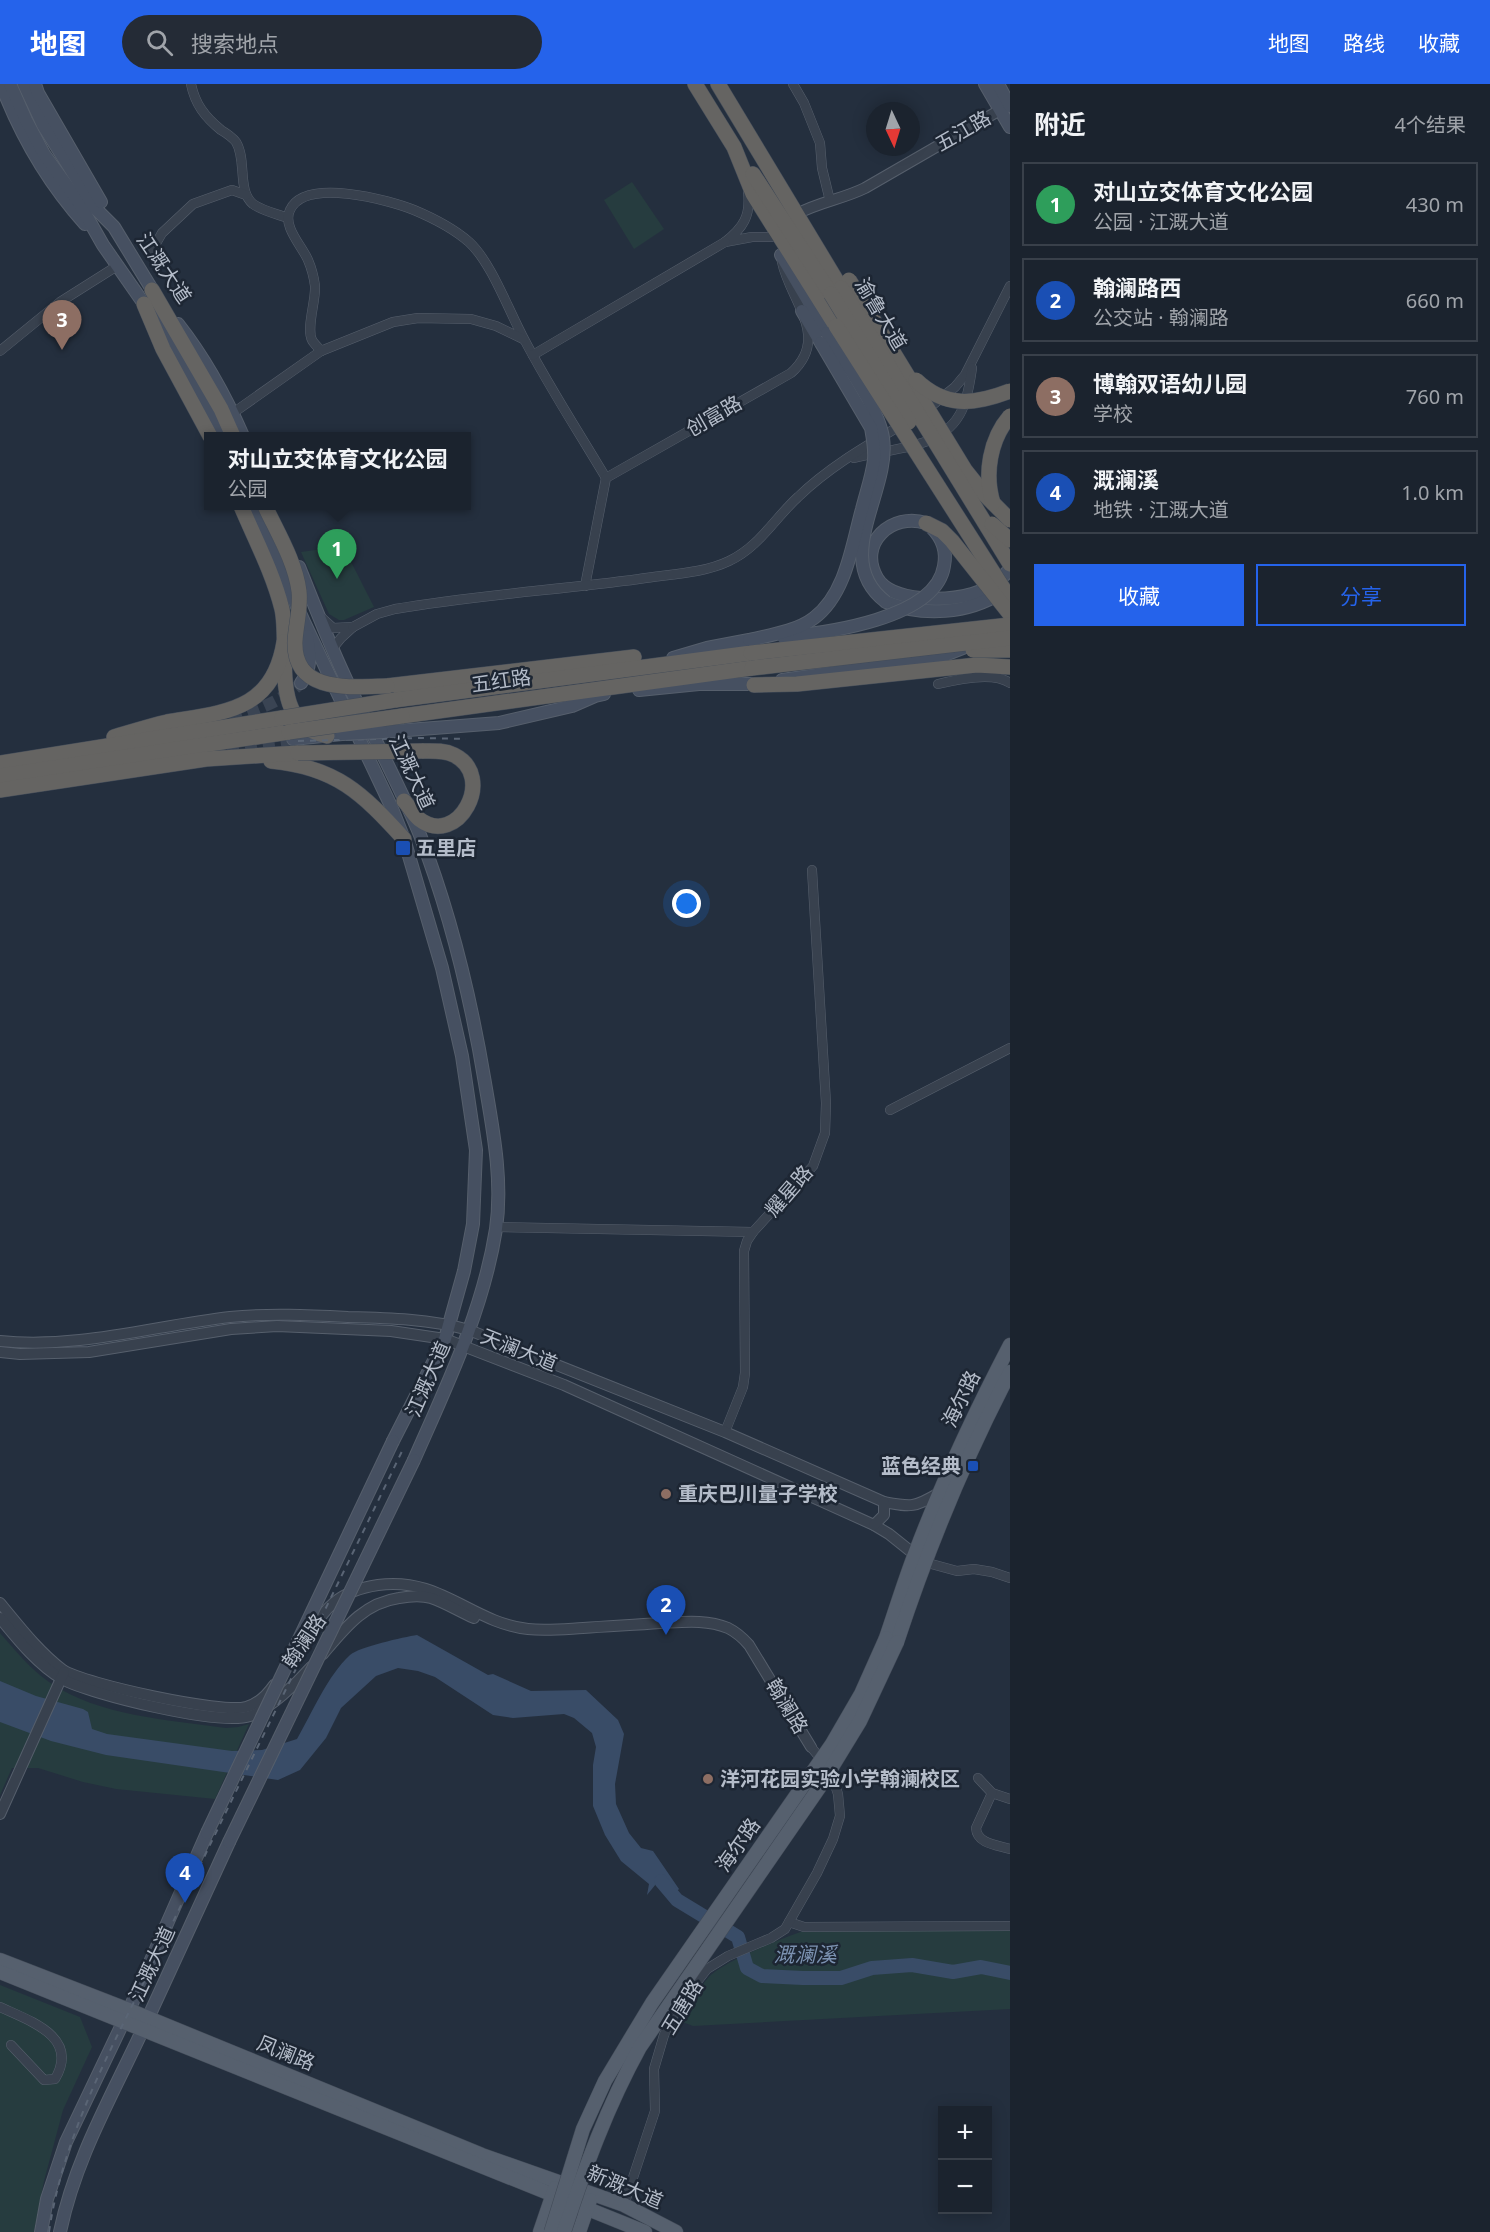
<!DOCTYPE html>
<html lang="zh">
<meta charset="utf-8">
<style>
:root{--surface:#1b232e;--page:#242b36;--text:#f1f3f6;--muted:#a0a4aa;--line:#39404a;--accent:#2563eb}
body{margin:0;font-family:"Noto Sans","Noto Sans SC",sans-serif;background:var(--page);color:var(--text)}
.controls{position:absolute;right:18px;bottom:18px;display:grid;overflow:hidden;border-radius:0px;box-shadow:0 3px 15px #0003}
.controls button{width:54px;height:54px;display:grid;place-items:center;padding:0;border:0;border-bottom:2px solid var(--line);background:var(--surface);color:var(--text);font:30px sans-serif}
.compass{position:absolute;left:866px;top:18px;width:54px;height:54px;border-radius:50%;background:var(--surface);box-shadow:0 3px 15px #0003;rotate:176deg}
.you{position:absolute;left:687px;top:820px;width:21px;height:21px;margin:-15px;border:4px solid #fff;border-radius:50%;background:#1a73e8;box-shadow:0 0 0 9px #1a73e833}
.badge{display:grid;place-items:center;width:39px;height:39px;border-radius:50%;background:var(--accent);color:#fff;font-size:20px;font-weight:700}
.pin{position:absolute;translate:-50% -50px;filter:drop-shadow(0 2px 3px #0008)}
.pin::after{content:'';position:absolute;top:32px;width:21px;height:18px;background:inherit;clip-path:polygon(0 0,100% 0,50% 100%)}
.popup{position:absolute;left:204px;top:348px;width:267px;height:78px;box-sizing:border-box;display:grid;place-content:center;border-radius:0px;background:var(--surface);filter:drop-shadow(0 2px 4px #0005);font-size:20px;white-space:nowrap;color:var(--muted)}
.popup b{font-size:22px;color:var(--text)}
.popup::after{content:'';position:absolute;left:50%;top:100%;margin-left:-12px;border:12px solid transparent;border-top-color:var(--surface)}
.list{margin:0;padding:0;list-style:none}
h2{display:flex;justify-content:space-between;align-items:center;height:78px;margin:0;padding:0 24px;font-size:26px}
h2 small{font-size:20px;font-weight:400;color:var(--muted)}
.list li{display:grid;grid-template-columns:39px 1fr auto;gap:18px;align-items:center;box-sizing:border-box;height:84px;margin:0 12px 12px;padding:0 12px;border:2px solid var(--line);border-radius:0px}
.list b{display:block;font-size:22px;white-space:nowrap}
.list p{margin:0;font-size:20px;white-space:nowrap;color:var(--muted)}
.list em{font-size:20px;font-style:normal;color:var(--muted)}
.actions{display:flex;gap:12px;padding:18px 24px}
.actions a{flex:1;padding:14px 0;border:2px solid var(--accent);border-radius:0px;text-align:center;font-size:21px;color:var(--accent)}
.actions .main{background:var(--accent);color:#fff}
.icon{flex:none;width:33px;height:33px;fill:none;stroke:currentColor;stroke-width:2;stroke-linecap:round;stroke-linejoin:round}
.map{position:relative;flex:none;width:1010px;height:2148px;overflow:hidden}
header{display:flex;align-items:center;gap:36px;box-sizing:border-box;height:84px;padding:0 30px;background:var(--accent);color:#fff}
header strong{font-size:28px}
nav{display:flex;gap:33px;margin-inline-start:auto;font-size:21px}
.search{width:420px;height:54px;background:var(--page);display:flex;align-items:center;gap:15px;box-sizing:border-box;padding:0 21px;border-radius:33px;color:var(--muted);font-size:22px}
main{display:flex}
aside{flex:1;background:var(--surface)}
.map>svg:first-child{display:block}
</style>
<header>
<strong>地图</strong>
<div class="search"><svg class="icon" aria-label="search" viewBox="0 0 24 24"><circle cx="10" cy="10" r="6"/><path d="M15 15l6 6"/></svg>搜索地点</div>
<nav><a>地图</a><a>路线</a><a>收藏</a></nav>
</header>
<main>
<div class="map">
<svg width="1010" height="2148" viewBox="0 0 1010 2148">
<rect width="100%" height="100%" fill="#242f3e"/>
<g fill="#263c3f">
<polygon points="632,98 664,145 634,165 604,116"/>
<polygon points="343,462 374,523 344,536 339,536 329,530 301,468"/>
<path d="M0,1549C15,1566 30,1585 49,1598C101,1633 165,1635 226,1644L238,1643L249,1640L215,1715L116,1705L83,1698L38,1684H12L0,1711Z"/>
<path d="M804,1847H1010V1925L693,1942L680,1937C689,1923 697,1907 708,1894C720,1879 784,1853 804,1847Z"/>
<polygon points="0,1901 80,1933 92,1963 63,2026 44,2097 34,2148 0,2148"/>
</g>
<path fill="#394c67" d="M417,1551L488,1591L493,1590L531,1607L586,1606L618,1636L624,1650L615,1700L616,1720L629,1749L641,1764L653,1767L679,1805L670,1814L656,1800L647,1811L649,1800L621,1777L605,1751L593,1722V1681L596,1663L592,1649L574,1634L564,1630L513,1634L493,1631L435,1593L418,1587L398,1584L376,1592L341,1624L326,1654L300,1686L278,1696L106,1671L51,1657L0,1638V1597L36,1612L83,1625L88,1628L92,1645L107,1650L232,1667L262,1666L297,1655C312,1629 328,1591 350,1571C359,1563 404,1553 417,1551Z"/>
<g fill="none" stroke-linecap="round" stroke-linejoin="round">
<polyline stroke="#394c67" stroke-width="14" points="661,1797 677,1816 738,1853 747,1884 762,1892 803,1894 841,1894 872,1884 912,1881 953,1888 981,1883 1010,1889"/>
<g stroke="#3a4453" stroke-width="12" stroke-dasharray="12 6" stroke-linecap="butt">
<path d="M213,639C243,631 278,621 301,599"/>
<polyline points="227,665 293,655"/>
</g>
<g stroke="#565f6c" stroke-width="10">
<g id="minor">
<path d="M191,0C195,20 205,33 221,46C226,49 232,53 236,58C247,76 237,107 253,120C263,127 277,130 288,134"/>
<polyline points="793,0 804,19 820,59 822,84 830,117"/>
<path d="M748,108C751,132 743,144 725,158L752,153H780V155"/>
<polyline points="151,168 162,149 193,120 232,106 246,111"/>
<polyline points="0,267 60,218 117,182"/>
<path d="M321,267C319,264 314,260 312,256C306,244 316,217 315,202C314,194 311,183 308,176C302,162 282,142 290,126C305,93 389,116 414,126C433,134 453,144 469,158C491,178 508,225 523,253C548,301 578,347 606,394"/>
<polyline points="533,271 725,158"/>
<polyline points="925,327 955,303 965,291 1010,202"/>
<polyline points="233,329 321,267 393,238 418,234 471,235 496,242 523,255"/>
<path d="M854,374C891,363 943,367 962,326C968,313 970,298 972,284"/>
<path d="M585,502L606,394L791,289C831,253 790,217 782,178"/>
<polyline points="322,534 333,544 353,543 341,554 332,565"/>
<path d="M353,543L377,530L395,525C476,511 558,506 639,495C668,490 702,490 729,477C759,463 774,435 798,413C829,383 866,362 903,340"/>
<path d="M938,600C958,595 993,587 1010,599"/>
<polyline points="890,1026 1010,964"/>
<polyline points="496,1143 753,1148"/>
<polyline points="725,1348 743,1303 745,1289 744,1167 747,1157 753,1148 813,1082 825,1049 826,1019 812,786"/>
<polyline points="924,1478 957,1487 974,1485 992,1488 1010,1494"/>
<polyline points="978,1694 992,1709 1010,1715"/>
<path d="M992,1709L976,1744C977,1760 997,1761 1010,1765"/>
<polyline points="789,1838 804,1843 1010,1842"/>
<path d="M0,1923C30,1937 80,1953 55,1995L44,1996L11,1961"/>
<polyline points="624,2121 655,2027 654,1985 664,1951 678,1922 707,1885 728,1872 771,1854 785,1845 817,1789 833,1755 840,1732 838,1710 830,1686 811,1663"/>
</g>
</g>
<g stroke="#565f6c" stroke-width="12">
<g id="tertiary">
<path d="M797,130C819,118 843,115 865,104L1000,26"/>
<path d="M0,1257C78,1265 153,1242 230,1233C269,1229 309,1231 348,1233C389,1234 430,1235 469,1246L725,1348L884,1418C911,1423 914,1424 939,1409"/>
<polyline points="0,1268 20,1270 89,1268 231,1245 277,1242 391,1247 445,1255 564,1301 874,1441 889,1450 919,1474"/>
<polyline points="874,1441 884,1431 884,1418"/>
<path d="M0,1519C19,1542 39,1568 63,1586C84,1600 223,1630 246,1623C258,1620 267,1611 274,1601"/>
<path d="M0,1534C18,1556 38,1581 62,1595C92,1611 220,1642 250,1632C270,1625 296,1600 311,1583"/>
<path d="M300,1563C324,1528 332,1508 378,1501C440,1492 472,1539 528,1545C546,1547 565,1545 583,1544C609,1542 634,1541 660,1539C683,1538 706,1535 728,1544C736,1548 743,1554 749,1561L811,1663"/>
<path d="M323,1570C345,1544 364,1519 399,1514C410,1512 421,1511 431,1514C446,1519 460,1528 474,1534"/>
<polyline points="0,1730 64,1588"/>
</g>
</g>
<g stroke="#565f6c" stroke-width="14">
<g id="secondary">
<path d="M1,0C20,50 49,100 85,140"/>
<polyline points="10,0 26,36 44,70 78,117 103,161 172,260 210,330 221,352"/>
<polyline points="24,0 43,41 95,124 114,143 156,212"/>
<polyline points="35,0 38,9 101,118"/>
<polyline points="985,0 1010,43"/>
<polyline points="998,0 1010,22"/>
<polyline points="781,171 827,249"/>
<polyline points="802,227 821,259"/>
<path d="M178,240C204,273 226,313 243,352"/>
<polyline points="251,422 304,538 391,722 404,755 442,884 462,972 476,1066 473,1140 464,1187 445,1255 393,1357"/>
<path d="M926,439C892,428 857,459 877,494C892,519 947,517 972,510C987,506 1000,497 1010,485"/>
<path d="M299,483C314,520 328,557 345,593C369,646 398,697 420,751C451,831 471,915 485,999C493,1046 503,1096 496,1145C483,1227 447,1301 414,1376"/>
<path d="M886,518C923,533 968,530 1002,508"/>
<polyline points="673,574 707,564 749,556"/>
<polyline points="782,596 940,573 968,562"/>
<path d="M301,599C312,584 310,570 307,552"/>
<polyline points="639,606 699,600 762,600"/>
<polyline points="382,648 499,639 572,622 595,612 604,610"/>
<polyline points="293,655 342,650"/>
<polyline points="41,2148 47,2115 66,2058 129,1926 207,1749"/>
<path d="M60,2148C75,2075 112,2012 143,1945C172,1883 200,1820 229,1758"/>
</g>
</g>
<g stroke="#414a57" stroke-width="15">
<g id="primary">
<path d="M886,1554C896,1525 905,1495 916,1467C943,1396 975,1328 1010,1261"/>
<path d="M897,1558C928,1464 964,1376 1010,1288"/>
<polyline points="0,1876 129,1926 482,2071 624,2121 676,2148"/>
<polyline points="0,1888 645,2148"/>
<polyline points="540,2148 555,2104"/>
<polyline points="579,2148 590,2116"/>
</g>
</g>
<g stroke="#434c59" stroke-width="16">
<g id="trunk">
<polyline points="695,0 734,63 753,110 836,242"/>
<polyline points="718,0 841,204"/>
<polyline points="753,90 831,210"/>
<polyline points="152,206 221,325 233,352"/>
<polyline points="144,220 163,265 210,352"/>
<path d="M241,422C255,455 273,489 282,525C291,567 267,639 327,652"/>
<polyline points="754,601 797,600 977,581 1010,583"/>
<polyline points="387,602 634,573"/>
<polyline points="395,616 751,569"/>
<polyline points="402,632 752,584"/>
<path d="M114,653C131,648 149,642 167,638C225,628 273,627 284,558"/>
<path d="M271,677C336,683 362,709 404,755"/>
<polyline points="0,679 282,634"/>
<polyline points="0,692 289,648"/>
<polyline points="0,706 206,675 298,669"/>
<path d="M404,717C409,722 413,730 419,735C458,765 497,692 454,671C444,666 432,667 422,667"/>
</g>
</g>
<use href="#minor" stroke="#38414e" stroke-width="9"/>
<use href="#tertiary" stroke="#38414e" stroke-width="10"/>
<use href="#secondary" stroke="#465061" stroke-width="12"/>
<use href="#primary" stroke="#56606e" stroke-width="14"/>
<use href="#trunk" stroke="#656462" stroke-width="15"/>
<g stroke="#5a6575" stroke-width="2" stroke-dasharray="6 6" stroke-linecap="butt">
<polyline points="298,657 418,654 466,655"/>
<path d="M49,2148C64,2044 119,1951 164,1857C242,1692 325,1528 404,1363"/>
</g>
<g stroke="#565f6c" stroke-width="14" stroke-linecap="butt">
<g id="secondary-bridge">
<path d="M827,249C843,276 879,324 883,354C891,408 830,475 886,518"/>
<path d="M783,553C825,549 936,535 944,482C947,467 942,454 932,444"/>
<path d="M749,556C771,551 797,547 814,534C846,510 852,461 862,425C866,409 872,392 874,376C875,365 873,355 871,344L821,259"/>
<polyline points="342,650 382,648"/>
<polyline points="207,1749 393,1357"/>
<polyline points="229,1758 414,1376"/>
</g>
</g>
<g stroke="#414a57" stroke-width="15" stroke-linecap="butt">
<g id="primary-bridge">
<polyline points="551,2148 583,2045 605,1997 652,1919 832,1660 861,1610 886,1554"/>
<path d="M564,2148C585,2083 607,2023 640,1963L821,1701L860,1637L897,1558"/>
</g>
</g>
<g stroke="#434c59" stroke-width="16" stroke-linecap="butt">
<g id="trunk-bridge">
<polyline points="849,196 965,386 985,411 1010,436"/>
<polyline points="841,204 1010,480"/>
<polyline points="831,210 909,338"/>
<polyline points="836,242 1010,515"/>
<path d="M916,296C945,324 974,321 1010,307"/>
<path d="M993,419C984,390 990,355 1010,332"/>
<path d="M265,422C277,448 295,477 299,507C301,524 296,540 295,557C293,610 351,603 387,602"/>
<polyline points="926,439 942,447 952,457 1010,530"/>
<polyline points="992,440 1010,456"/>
<polyline points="973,566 1010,566"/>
<polyline points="751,569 1010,541"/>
<polyline points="752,584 1010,554"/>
<polyline points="282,634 395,616"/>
<polyline points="289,648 402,632"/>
<polyline points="298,669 422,667"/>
</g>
</g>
<use href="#secondary-bridge" stroke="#465061" stroke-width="12"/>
<use href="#primary-bridge" stroke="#56606e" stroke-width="14"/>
<use href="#trunk-bridge" stroke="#656462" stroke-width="15"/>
</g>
<g fill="#1a4fb4" stroke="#1d2633" stroke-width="2">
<rect x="395" y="756" width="16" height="16" rx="3"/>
<rect x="967" y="1376" width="12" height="12" rx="3"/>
</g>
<g fill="#8d6e63" stroke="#1d2633" stroke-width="2">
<circle cx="666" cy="1410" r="6"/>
<circle cx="708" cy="1695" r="6"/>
</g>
<g text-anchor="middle" stroke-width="5" stroke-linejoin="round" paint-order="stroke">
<g font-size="20" fill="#b4bcc9" stroke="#1d2633">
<text transform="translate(963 47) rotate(-30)" y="7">五江路</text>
<text transform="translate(164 184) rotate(56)" y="7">江溉大道</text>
<text transform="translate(881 230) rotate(59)" y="7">渝鲁大道</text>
<text transform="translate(714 332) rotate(-30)" y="7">创富路</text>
<text transform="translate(501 597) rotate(-8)" y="7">五红路</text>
<text transform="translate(412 688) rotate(65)" y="7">江溉大道</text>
<text transform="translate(789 1107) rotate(-49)" y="7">耀星路</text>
<text transform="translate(519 1266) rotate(22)" y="7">天澜大道</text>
<text transform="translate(428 1295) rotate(-66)" y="7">江溉大道</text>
<text transform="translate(961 1315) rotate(-64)" y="7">海尔路</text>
<text transform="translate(304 1557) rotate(-56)" y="7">翰澜路</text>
<text transform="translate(787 1622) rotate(59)" y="7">翰澜路</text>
<text transform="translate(738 1761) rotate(-55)" y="7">海尔路</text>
<text transform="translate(152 1880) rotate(-65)" y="7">江溉大道</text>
<text transform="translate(682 1923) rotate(-59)" y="7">五唐路</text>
<text transform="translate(286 1969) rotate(22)" y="7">凤澜路</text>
<text transform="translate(625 2103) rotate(23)" y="7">新溉大道</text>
</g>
<g font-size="20" font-weight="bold" fill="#b4bcc9" stroke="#1d2633" text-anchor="start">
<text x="416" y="771">五里店</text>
<text x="961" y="1389" text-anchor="end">蓝色经典</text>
<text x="678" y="1417">重庆巴川量子学校</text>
<text x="720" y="1702">洋河花园实验小学翰澜校区</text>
</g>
<g font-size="21" font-style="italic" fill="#7c92b1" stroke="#1d2633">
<text x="805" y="1878">溉澜溪</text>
</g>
</g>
</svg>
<div class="controls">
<button>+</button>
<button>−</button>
</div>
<svg class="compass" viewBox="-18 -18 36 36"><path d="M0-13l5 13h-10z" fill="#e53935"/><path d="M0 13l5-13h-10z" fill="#a0a4aa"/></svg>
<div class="you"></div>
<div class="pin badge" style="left:337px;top:495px;background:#2e9e5b">1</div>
<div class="popup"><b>对山立交体育文化公园</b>公园</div>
<div class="pin badge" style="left:666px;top:1551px;background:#1a4fb4">2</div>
<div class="pin badge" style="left:62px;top:266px;background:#8d6e63">3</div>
<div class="pin badge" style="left:185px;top:1819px;background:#1a4fb4">4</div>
</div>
<aside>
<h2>附近<small>4个结果</small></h2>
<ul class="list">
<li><span class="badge" style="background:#2e9e5b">1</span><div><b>对山立交体育文化公园</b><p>公园 · 江溉大道</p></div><em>430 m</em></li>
<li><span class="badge" style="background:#1a4fb4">2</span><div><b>翰澜路西</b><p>公交站 · 翰澜路</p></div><em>660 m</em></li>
<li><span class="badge" style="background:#8d6e63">3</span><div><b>博翰双语幼儿园</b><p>学校</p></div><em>760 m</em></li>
<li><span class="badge" style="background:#1a4fb4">4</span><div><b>溉澜溪</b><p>地铁 · 江溉大道</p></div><em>1.0 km</em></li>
</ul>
<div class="actions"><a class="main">收藏</a><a>分享</a></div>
</aside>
</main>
